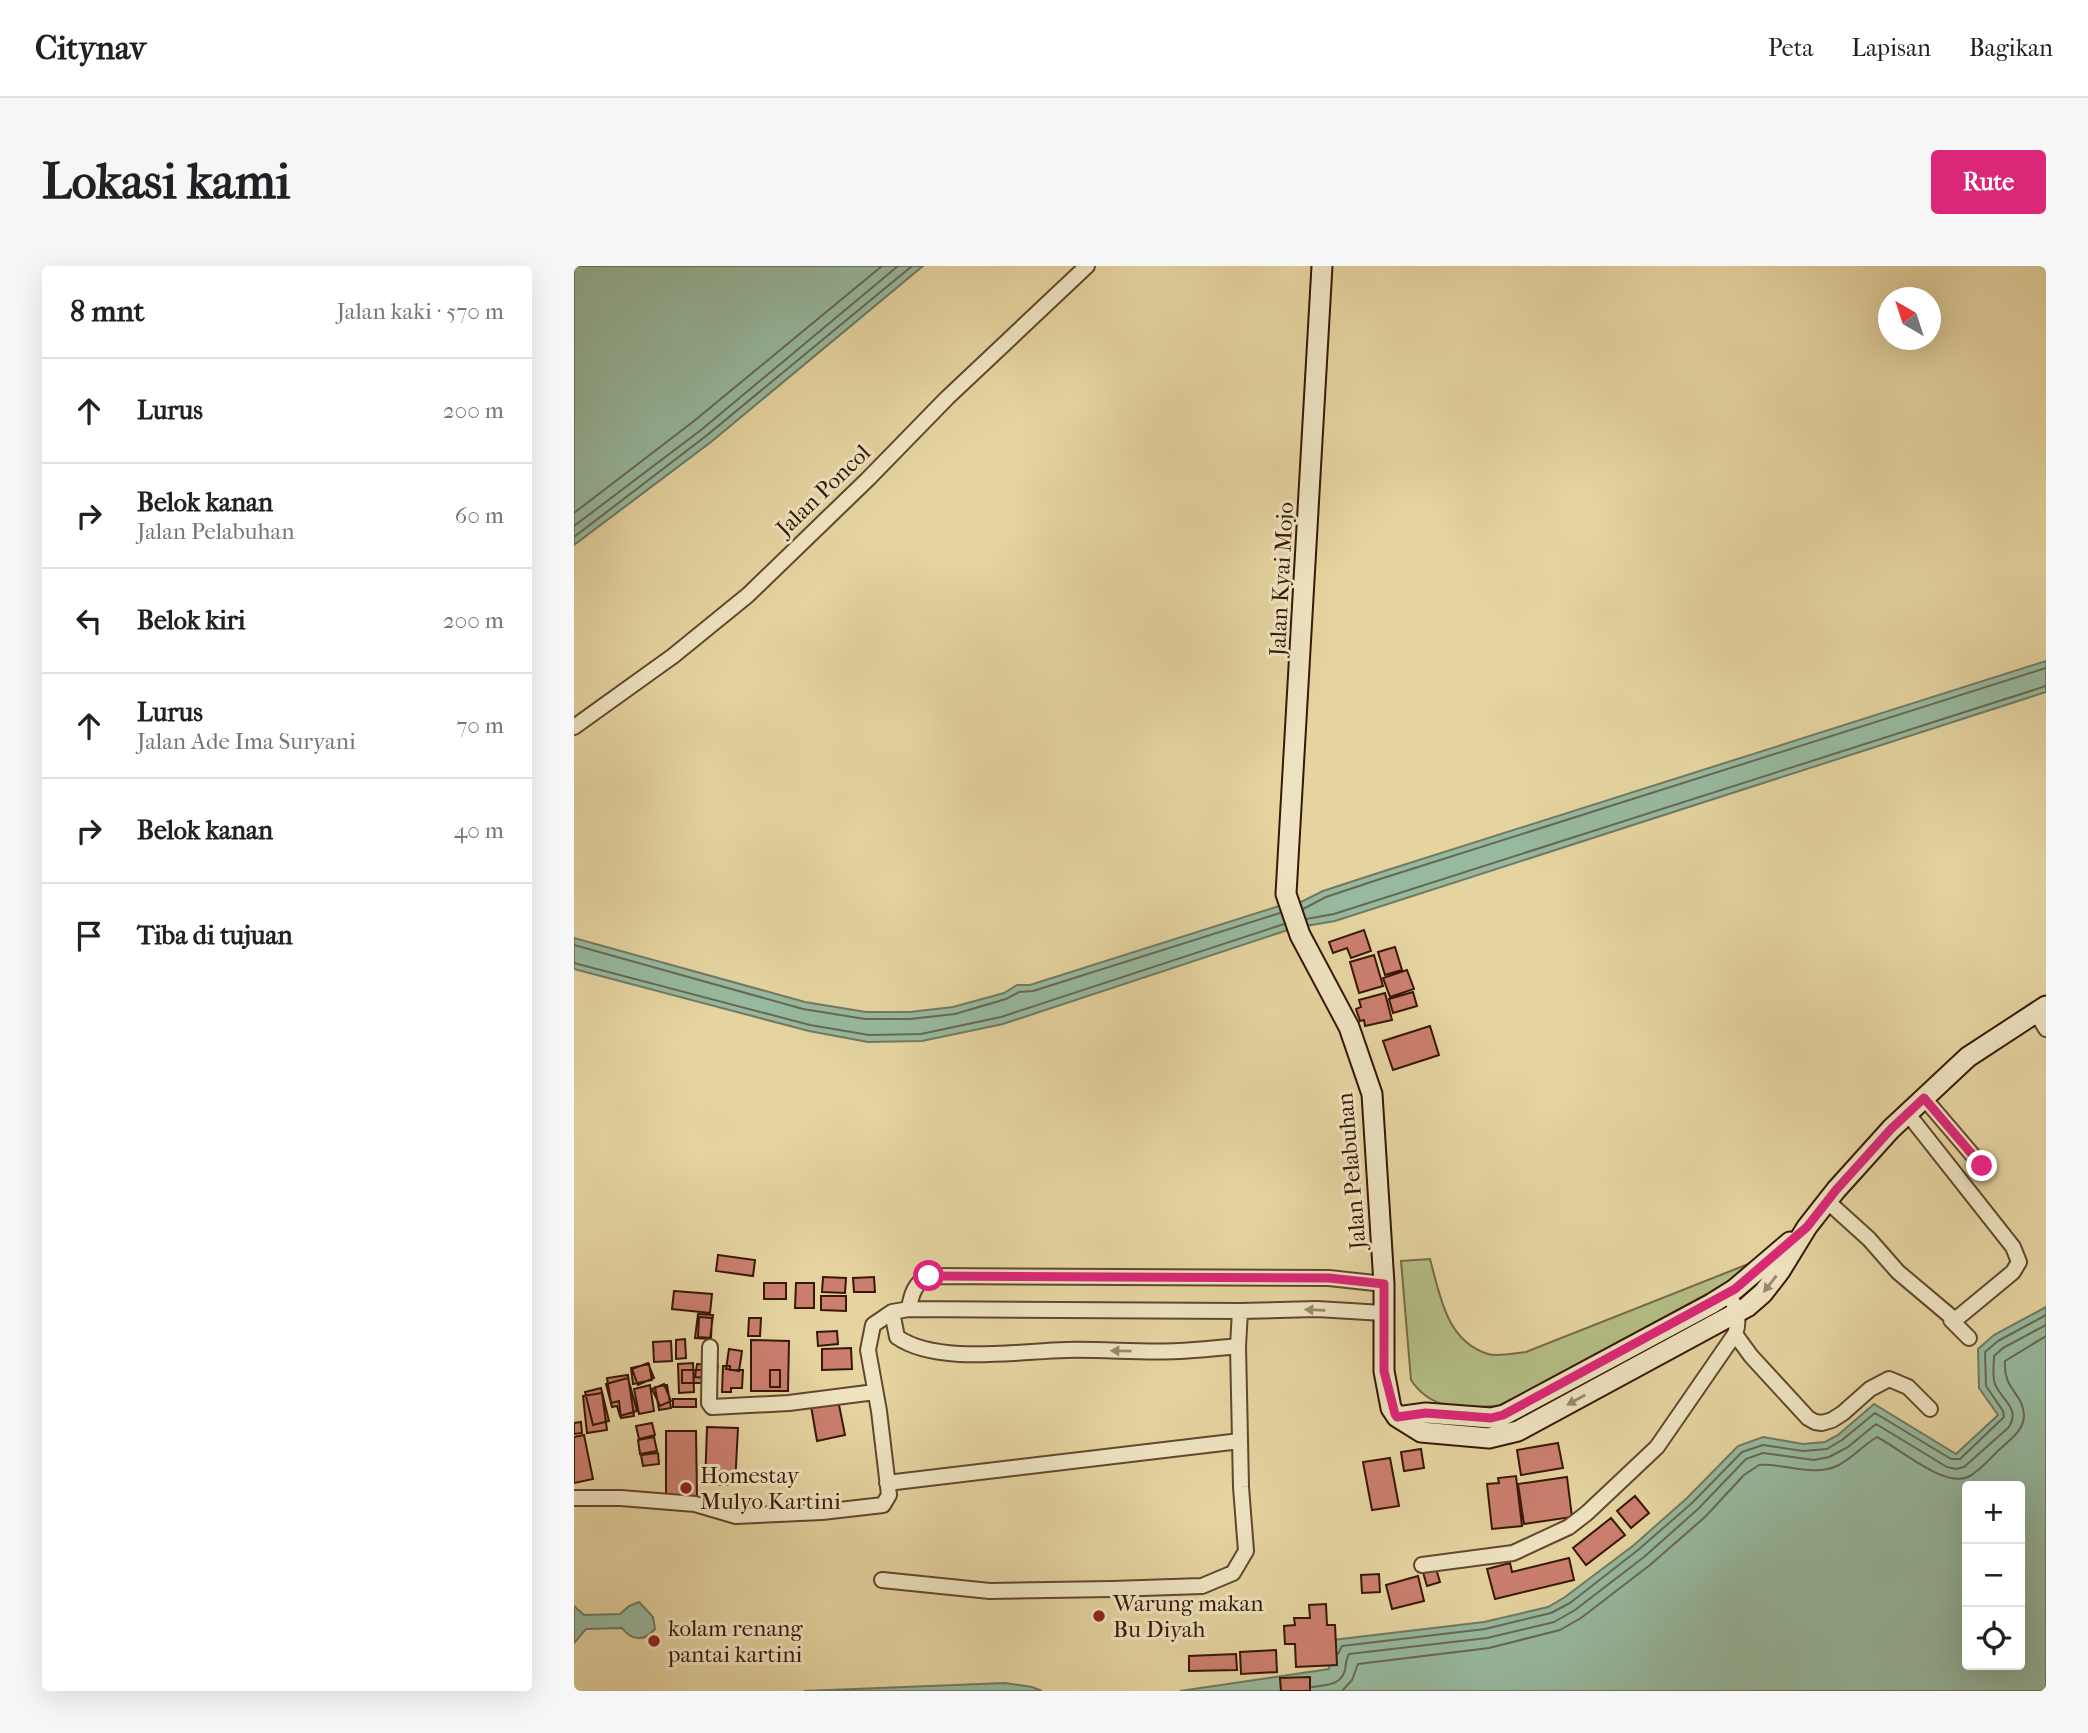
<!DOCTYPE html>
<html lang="id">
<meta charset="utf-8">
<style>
body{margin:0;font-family:"IM FELL French Canon",serif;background:#f6f6f6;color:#202124}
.controls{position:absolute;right:21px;bottom:21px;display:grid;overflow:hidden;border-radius:7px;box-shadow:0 7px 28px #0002}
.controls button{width:63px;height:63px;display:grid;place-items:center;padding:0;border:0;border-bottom:2px solid #e0e0e0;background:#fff;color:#202124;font:35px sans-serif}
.compass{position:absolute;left:1304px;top:21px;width:63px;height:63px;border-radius:50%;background:#fff;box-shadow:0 7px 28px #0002;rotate:321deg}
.stop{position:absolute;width:21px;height:21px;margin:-16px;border:5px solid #db2777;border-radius:50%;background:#fff}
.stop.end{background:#db2777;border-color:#fff;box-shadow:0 2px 7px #0008}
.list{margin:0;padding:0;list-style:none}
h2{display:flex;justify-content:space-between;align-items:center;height:91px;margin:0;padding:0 28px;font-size:30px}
h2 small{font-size:23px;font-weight:400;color:#757577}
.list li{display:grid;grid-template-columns:46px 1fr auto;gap:21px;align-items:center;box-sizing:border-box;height:105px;padding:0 28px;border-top:2px solid #e0e0e0}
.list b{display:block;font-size:26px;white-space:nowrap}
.list p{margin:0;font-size:23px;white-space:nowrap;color:#757577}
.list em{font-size:23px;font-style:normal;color:#757577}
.icon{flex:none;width:38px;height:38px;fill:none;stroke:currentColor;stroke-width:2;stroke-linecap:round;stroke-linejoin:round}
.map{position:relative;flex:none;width:1472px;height:1425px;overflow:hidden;border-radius:7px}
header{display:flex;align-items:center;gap:42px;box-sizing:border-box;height:98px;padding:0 35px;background:#fff;border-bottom:2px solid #e0e0e0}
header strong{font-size:33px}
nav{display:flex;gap:38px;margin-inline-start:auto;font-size:24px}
.intro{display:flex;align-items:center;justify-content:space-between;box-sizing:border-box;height:168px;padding:0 42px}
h1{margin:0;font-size:49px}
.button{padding:18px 32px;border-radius:7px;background:#db2777;color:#fff;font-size:24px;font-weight:700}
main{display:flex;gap:42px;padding:0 42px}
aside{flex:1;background:#fff;border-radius:7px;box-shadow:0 7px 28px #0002}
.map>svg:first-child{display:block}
.green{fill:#b4bd85;stroke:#766a46;stroke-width:2}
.water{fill:#97b99f;stroke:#717962;stroke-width:2;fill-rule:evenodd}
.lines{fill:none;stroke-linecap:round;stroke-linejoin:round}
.shore{stroke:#676852;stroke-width:2}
.building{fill:#cc7f6f;stroke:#371806;stroke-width:2}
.minor-casing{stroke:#62472c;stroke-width:18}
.secondary-casing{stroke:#371806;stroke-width:23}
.minor{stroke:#eee3c1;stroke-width:14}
.secondary{stroke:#eee3c1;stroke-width:19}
.oneway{fill:#9c886d}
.route{stroke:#db2777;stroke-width:9}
.poi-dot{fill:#8f2418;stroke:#eee3c1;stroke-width:2.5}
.labels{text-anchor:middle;stroke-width:6;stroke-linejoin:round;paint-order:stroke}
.street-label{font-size:23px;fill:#371806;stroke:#eee3c1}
.poi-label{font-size:23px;fill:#371806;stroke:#eee3c1;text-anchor:start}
</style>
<header>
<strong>Citynav</strong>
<nav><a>Peta</a><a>Lapisan</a><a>Bagikan</a></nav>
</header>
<div class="intro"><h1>Lokasi kami</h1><a class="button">Rute</a></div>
<main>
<aside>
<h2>8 mnt<small>Jalan kaki · 570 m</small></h2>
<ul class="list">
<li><svg class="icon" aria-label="ahead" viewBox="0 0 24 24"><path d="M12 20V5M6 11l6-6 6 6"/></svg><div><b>Lurus</b></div><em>200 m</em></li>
<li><svg class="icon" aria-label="right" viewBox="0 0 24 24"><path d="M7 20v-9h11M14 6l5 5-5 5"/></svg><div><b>Belok kanan</b><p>Jalan Pelabuhan</p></div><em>60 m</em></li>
<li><svg class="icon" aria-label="left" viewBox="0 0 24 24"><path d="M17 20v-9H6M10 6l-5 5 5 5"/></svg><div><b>Belok kiri</b></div><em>200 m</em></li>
<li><svg class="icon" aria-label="ahead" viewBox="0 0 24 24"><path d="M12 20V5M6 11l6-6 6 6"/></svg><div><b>Lurus</b><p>Jalan Ade Ima Suryani</p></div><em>70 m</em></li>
<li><svg class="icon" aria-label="right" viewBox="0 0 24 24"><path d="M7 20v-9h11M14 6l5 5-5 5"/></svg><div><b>Belok kanan</b></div><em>40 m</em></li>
<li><svg class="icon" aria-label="arrive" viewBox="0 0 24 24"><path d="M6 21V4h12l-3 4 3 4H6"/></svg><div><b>Tiba di tujuan</b></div></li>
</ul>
</aside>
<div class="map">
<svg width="1472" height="1425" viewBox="0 0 1472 1425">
<rect width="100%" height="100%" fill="#e5d4a0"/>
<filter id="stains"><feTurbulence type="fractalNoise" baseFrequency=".00286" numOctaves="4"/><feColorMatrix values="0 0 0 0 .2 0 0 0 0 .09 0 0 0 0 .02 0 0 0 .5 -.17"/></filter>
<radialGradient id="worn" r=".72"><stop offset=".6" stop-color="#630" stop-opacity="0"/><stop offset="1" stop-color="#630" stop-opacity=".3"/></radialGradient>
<path class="green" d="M1192,991L1153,1023L926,1140C890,1141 859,1147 837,1114L827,995L856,993C866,1029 872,1075 914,1088C924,1091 941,1087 952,1086Z"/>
<path class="water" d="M0,0H349L137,176L0,279Z
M1472,395V426L761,655L720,662L429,758L348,775L294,776L235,765L0,703V672L231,736L292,746H336L379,741L430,727L443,719H456L705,640L721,639L749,625L801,608Z
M1472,1041V1425H606L755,1403L759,1374L910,1356L974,1341L991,1331L1060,1279L1113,1232L1164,1180L1189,1171L1229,1178L1251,1176L1264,1169L1300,1138L1382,1188L1424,1149L1405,1122L1404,1083L1420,1069ZM1393,1220H1446V1399H1393Z
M65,1336L79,1351L81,1363C70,1376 58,1375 48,1362L12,1363L0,1377V1340L10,1349L46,1348L55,1340Z
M431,1417L458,1421L468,1425H230Z"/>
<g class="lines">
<path class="shore" d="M0,247L120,155L308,0
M0,260L127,164L324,0
M0,271L132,170L338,0
M729,643L752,631L803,614L1472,402
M732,653L760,648L1472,420
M0,679L229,743L291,753H336L381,748L432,733L445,726L459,725L706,647
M0,697L236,759L295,769L347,768L427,751L710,658
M764,1388L768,1380L911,1363L977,1347L996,1337L1064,1284L1118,1237L1168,1186L1189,1179L1229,1185L1253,1183L1268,1174L1301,1147L1377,1193H1386L1430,1151L1429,1145L1412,1120L1411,1086L1424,1075L1472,1049
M738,1421C751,1419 767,1420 771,1404C772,1398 772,1393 775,1388L913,1372L980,1356L1001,1344L1070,1291L1124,1243L1172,1193L1189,1187L1240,1194L1255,1191L1274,1181L1302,1158L1373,1201L1382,1203L1390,1201L1434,1162C1448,1143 1427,1134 1421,1118C1418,1110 1420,1097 1420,1090L1429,1082L1472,1059
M768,1425L778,1414L784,1398L915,1382L986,1364L1007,1352L1076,1299L1131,1251L1170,1209L1185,1199C1211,1197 1237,1211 1263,1200C1278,1193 1289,1179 1303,1171C1325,1182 1370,1222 1394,1211C1406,1205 1416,1192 1426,1183C1437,1173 1450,1164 1450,1149C1449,1127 1429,1124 1431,1095L1472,1070"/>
</g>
<path class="building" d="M790,664L797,685L777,692L773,682L759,687L755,676Z
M821,681L828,704L811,709L804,686Z
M800,689L809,720L785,727L776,696Z
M833,704L840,723L816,731L809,712Z
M839,726L843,740L819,747L815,733Z
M811,727L818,754L791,760L790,754L786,755L782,743L787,741L785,734Z
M856,760L865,789L819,804L809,775Z
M144,989L181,994L179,1010L142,1005Z
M249,1011L272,1012L271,1027L248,1026Z
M300,1011L301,1026H280L279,1012Z
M190,1017H212V1033H190Z
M222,1017H240V1042H221Z
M100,1025L138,1028L136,1047L98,1043Z
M247,1030H272V1045L247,1044Z
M124,1048L139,1049L136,1073L121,1072Z
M125,1051L138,1052L137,1072L124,1071Z
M175,1052H187L186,1070H174Z
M263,1065L264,1078L244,1080L243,1066Z
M111,1073L112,1092L102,1093V1074Z
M177,1074L215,1075L214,1125H177Z
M97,1075L98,1095L80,1096L79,1076Z
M277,1082L278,1103L248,1104V1083Z
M155,1083L168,1085L165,1105L152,1103Z
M74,1097L80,1112L64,1119L58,1103Z
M119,1097L120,1126L105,1127L104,1098Z
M75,1098L78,1114L59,1118L57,1102Z
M123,1098L144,1100L142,1113L121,1111Z
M149,1100H156V1104H169L168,1122H157V1126H148Z
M108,1104H128V1117H108Z
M196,1104H206V1121H196Z
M54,1109L60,1150L47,1152L45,1135L37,1137L33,1112Z
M54,1112L63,1145L46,1150L43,1140L38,1141L32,1118Z
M90,1118L97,1135L86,1140L78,1123Z
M76,1119L80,1145L65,1148L60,1123Z
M93,1119L97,1142L85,1144L81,1121Z
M27,1122L35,1155L19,1159L11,1126Z
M28,1127L33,1164L13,1167L9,1130Z
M99,1133H122V1141H99Z
M264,1134L271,1169L243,1175L237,1140Z
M7,1156L8,1167L0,1168V1157Z
M78,1157L81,1169L65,1173L62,1160Z
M133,1161L164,1162L161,1219L131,1218Z
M92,1165H122L123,1230L92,1231Z
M10,1169L19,1213L0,1217V1171Z
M80,1171L83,1185L66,1188L64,1174Z
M984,1177L989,1202L947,1209L943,1184Z
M847,1183L850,1202L830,1205L827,1186Z
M84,1187L85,1198L69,1200L67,1189Z
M816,1192L825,1240L798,1244L789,1196Z
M942,1210L948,1260L918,1263L913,1218L925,1217L924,1212Z
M993,1211L998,1251L950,1258L944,1218Z
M1061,1230L1075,1247L1057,1262L1043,1245Z
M1037,1252L1051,1269L1012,1299L999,1282Z
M995,1292L1000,1314L921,1333L913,1303L936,1297L938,1306Z
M861,1299L866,1316L853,1320L848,1303Z
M805,1308L806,1326L788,1327L787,1309Z
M844,1310L850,1335L818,1343L812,1319Z
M752,1338L753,1359H761L763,1399L722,1401L721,1378H711L710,1360L721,1359L720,1352H736L735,1339Z
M702,1384L703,1406L667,1408L666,1386Z
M662,1388L663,1404L615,1405V1390Z
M736,1411V1425H707L706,1412Z"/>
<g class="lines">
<g class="minor-casing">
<path id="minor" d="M0,461L99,390L174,329L294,213L373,132L513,0
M1462,746L1472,763
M1350,832L1408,900
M1253,935L1295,973L1324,1006L1381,1054L1439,1006L1445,996L1439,981L1334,848
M1155,1027C1161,1041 1167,1052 1161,1068L1177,1090L1234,1152L1241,1156L1248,1157L1258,1154L1269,1147L1296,1123L1315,1113L1334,1121L1356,1143
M335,1043L666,1045
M318,1046L323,1071C363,1099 445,1085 492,1084C530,1083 568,1087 605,1085C625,1084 645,1082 664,1080L666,1045L743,1043L809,1047
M1378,1053L1377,1054L1395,1072
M136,1081L135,1137L138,1141L215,1137L301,1126
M313,1217L666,1175
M0,1232H47L121,1238L162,1250L248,1246L309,1239L315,1229L305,1145L294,1084L299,1059L318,1046L335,1043C337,1029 341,1016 355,1010L755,1012L810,1018
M848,1299L939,1287L995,1261L1013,1247L1083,1181L1161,1068
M308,1314L416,1325L538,1323L628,1320L659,1307L672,1285L667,1221L664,1080"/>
</g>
<g class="secondary-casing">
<path id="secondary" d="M748,0L712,628L726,669L775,761L798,828L810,1018V1105L817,1142L823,1151L847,1166L915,1172L944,1165L1173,1041L1189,1027L1206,1005L1233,961L1262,924L1317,863L1394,791L1472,740
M823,1151L852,1147L917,1152L930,1149L1137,1038L1161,1023L1216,976"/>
</g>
<use href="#minor" class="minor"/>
<use href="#secondary" class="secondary"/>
</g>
<defs><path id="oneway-solid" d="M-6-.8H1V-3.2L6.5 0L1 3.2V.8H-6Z" transform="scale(1.75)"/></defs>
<g class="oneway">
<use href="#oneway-solid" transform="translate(1196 1018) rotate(128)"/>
<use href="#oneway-solid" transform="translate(741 1044) rotate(-178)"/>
<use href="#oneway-solid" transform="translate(547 1085) rotate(-179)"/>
<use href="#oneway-solid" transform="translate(1002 1134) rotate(151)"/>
</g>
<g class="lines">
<path class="route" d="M355,1010L755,1012L810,1018V1105L821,1148L823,1151L852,1147L917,1152L929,1149L1161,1023L1233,961L1262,924L1317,863L1350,832L1408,900"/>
</g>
<g class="poi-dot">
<circle cx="112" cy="1222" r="7"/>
<circle cx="525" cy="1350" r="7"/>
<circle cx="80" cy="1375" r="7"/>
</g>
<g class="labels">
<g class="street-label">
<text transform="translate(249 224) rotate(-44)" y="8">Jalan Poncol</text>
<text transform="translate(707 313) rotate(-87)" y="8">Jalan Kyai Mojo</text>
<text transform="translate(777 905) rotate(-95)" y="8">Jalan Pelabuhan</text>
</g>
<g class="poi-label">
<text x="126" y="1217">Homestay<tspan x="126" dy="26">Mulyo Kartini</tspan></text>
<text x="539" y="1345">Warung makan<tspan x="539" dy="26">Bu Diyah</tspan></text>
<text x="94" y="1370">kolam renang<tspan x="94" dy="26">pantai kartini</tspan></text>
</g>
</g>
<rect width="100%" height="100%" filter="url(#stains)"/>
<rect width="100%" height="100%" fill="url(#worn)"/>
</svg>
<div class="controls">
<button>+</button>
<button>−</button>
<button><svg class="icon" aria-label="locate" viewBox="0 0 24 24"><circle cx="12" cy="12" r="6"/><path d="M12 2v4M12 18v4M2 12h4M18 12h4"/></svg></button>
</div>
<svg class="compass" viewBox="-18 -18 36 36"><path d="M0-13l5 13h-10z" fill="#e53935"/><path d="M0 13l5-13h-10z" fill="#757577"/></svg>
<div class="stop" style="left:355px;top:1010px"></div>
<div class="stop end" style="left:1408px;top:900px"></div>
</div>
</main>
